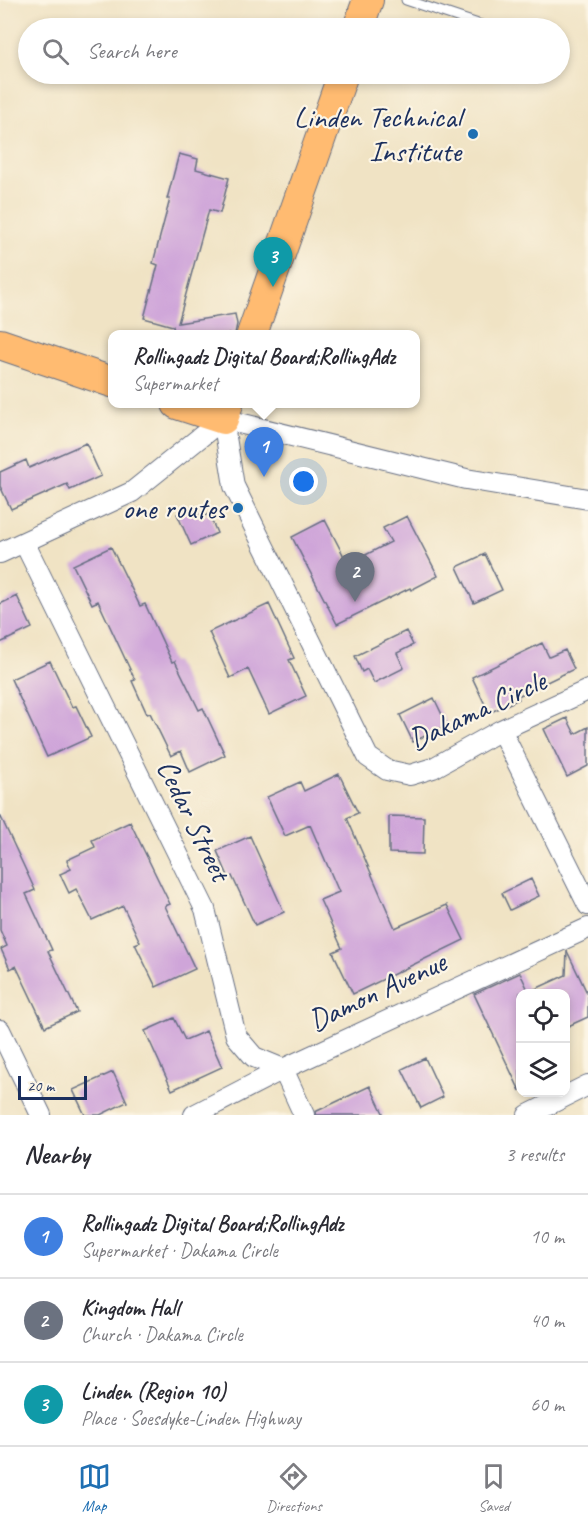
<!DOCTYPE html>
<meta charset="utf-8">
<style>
body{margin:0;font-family:Caveat,sans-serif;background:#f7f7f7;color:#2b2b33}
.controls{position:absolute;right:18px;bottom:18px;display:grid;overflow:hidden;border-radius:12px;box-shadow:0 3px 9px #0003}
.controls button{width:54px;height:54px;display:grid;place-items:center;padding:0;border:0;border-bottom:2px solid #e1e1e2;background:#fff;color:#2b2b33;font:30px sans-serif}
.scale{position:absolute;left:18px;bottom:15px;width:69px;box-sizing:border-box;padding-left:6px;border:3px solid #1b2f5e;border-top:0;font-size:16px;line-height:21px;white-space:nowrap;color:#1b2f5e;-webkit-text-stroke:4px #fcf5e5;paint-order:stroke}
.you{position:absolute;left:304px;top:482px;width:21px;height:21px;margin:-15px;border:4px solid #fff;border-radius:50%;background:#1a73e8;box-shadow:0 0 0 9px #1a73e833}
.badge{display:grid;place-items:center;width:39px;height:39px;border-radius:50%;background:#1f6fb2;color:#fff;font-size:20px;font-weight:700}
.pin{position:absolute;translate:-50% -50px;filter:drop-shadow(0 2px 3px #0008)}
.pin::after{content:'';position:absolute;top:32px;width:21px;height:18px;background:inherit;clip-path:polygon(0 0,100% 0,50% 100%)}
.popup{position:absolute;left:108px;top:330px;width:312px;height:78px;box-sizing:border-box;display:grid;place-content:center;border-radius:12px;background:#fff;filter:drop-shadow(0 2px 4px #0005);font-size:20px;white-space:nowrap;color:#7c7c81}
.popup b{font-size:22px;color:#2b2b33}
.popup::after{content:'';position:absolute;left:50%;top:100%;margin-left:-12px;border:12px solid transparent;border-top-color:#fff}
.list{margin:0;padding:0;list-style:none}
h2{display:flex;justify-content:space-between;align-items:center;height:78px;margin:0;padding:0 24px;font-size:26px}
h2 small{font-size:20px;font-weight:400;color:#7c7c81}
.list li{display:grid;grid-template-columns:39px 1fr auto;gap:18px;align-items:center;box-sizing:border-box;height:84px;padding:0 24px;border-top:2px solid #e1e1e2}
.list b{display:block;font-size:22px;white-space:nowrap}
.list p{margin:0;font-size:20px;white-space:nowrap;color:#7c7c81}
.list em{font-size:20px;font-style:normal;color:#7c7c81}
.icon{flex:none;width:33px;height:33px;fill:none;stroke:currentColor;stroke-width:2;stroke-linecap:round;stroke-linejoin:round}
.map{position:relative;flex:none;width:588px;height:1115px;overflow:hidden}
.search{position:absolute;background:#fff;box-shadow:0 3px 9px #0003;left:18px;right:18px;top:18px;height:66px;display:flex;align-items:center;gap:15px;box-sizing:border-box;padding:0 21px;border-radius:33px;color:#7c7c81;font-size:22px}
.sheet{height:330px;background:#fff}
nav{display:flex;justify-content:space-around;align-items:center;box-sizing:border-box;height:84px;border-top:2px solid #e1e1e2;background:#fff;font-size:16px;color:#7c7c81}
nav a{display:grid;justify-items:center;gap:3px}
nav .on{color:#1f6fb2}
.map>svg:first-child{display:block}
.building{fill:#cfa5d9}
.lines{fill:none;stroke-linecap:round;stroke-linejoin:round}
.lane-casing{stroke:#666e82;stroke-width:11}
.street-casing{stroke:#666e82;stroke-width:22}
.primary-casing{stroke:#666e82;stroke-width:32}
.lane{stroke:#fff;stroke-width:9}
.street{stroke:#fff;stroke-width:20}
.primary{stroke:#ffbb71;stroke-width:30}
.poi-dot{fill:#1f6fb2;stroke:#fcf5e5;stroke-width:2}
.labels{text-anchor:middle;stroke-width:4.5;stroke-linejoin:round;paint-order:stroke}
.poi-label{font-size:30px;fill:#1b2f5e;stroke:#fcf5e5;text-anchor:end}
.street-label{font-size:30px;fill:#1b2f5e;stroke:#fcf5e5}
</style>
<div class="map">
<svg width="588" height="1115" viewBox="0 0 588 1115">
<rect width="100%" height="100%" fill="#fcf5e5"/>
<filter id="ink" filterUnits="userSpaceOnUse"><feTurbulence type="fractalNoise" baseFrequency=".0167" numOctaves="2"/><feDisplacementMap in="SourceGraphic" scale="12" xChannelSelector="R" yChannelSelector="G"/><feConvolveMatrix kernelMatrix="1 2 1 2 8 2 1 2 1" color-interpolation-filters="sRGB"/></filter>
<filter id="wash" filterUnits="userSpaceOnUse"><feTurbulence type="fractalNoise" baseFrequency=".008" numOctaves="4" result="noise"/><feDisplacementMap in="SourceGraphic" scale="24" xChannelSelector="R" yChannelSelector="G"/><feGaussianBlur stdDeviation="1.35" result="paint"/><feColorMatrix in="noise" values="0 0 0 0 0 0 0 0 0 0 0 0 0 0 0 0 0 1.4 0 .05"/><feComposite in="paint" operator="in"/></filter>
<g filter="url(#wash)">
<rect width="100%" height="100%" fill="#f0e3c4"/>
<g id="blocks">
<path class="building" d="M179,154L198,159L196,169L229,178L220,213L209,210L178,323L235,314L237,324L235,334H174L173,326L144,318L158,265L153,263L170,199H167Z
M86,443L101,476L70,490L67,484L11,509L0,486V472L26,460L29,468Z
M195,506L200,518L209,514L217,533L191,545L177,514Z
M407,516L438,576L411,590L410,588L337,624L292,537L325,520L348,564L391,542L383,528Z
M111,547L140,606L145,604L172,662L175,661L199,710L203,708L225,755L190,772L181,751L171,756L150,713L147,714L132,681L135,680L98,601L92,604L73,565Z
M485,554L502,590L474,603L457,567Z
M17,596L32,628L0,643V604Z
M269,604L294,658L289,660L306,696L269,714L248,669L230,678L209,632Z
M406,631L413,645L397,653L404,668L374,683L367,669L362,672L355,656Z
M542,643L549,657L565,650L574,669L518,696L519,699L489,713L472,677Z
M50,661L72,707L76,706L91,737L47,757L11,679Z
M434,698L447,725L413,742L400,715Z
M567,718L575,734L588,727V766L567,777L544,729Z
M339,774L358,813L347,818L395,928L447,905L464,940L353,994L333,952L342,948L320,900L339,892L310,825L285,836L267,797L300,782L304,791Z
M0,815L35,890L26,894L52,950L48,951L77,1012L45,1027L16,966L10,969L1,949L7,946L0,930Z
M389,816L424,817L423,854L389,853Z
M130,822L170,904L165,906L195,969L156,987L135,944L140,942L123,906L92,920L76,889L69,893L60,874L71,869L67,860L95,847L92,840Z
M250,836L284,912L255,925L232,876L229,878L217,851Z
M531,879L539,896L510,910L502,893Z
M567,951L588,995V1017L566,1027V993H520V1091L474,994L520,973L529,992L566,975Z
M174,1018L185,1040L206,1031L222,1067L172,1090L145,1031Z
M425,1058L443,1097L421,1108L402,1069Z
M113,1072L127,1102L100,1115H85L73,1090Z
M370,1086L384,1115H316L315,1112Z"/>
</g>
</g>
<g filter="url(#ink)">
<use href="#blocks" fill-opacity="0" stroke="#666e82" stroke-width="1.5"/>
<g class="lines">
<g class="lane-casing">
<path id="lane" d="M406,0L490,28"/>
</g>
<g class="street-casing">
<path id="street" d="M223,419L234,486L368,757L387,770L410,775L433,768L501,730L588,690
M223,419L466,479L588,499
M24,542L205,909L236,1036L254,1057L283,1069L304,1115
M0,553L132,492L223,419
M501,730L588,905
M0,1030L41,1115
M194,1115L283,1069L588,928
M528,1115L588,1085"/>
</g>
<g class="primary-casing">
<path id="primary" d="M358,28L368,0
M252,334L343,74
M0,344L112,382
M177,404L223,419L228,404"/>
</g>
<use href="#lane" class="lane"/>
<use href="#street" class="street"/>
<use href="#primary" class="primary"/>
</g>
</g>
<g class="poi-dot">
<circle cx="473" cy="134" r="6"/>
<circle cx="238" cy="508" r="6"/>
</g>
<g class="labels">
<g class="poi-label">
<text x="461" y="127">Linden Technical<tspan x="461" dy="34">Institute</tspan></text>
<text x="226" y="518">one routes</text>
</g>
<g class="street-label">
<text transform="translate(477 710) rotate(-25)" y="10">Dakama Circle</text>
<text transform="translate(194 820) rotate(64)" y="10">Cedar Street</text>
<text transform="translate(377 991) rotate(-25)" y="10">Damon Avenue</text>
</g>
</g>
</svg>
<div class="controls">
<button><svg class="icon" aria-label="locate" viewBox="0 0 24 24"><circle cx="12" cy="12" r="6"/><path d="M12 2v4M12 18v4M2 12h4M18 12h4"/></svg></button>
<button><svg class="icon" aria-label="layers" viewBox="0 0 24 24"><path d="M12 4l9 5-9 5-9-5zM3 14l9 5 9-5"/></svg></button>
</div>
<div class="scale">20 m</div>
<div class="you"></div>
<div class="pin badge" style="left:264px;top:477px;background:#3f7fe0">1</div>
<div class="popup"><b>Rollingadz Digital Board;RollingAdz</b>Supermarket</div>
<div class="pin badge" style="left:355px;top:602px;background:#6b7280">2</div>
<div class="pin badge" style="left:273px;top:287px;background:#0f9aa8">3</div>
<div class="search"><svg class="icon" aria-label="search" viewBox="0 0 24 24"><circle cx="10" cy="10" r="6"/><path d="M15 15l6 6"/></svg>Search here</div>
</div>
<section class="sheet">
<h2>Nearby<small>3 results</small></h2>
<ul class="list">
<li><span class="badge" style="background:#3f7fe0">1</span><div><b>Rollingadz Digital Board;RollingAdz</b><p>Supermarket · Dakama Circle</p></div><em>10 m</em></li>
<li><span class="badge" style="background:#6b7280">2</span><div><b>Kingdom Hall</b><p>Church · Dakama Circle</p></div><em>40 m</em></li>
<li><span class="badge" style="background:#0f9aa8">3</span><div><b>Linden (Region 10)</b><p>Place · Soesdyke-Linden Highway</p></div><em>60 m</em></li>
</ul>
</section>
<nav>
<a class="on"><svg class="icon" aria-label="map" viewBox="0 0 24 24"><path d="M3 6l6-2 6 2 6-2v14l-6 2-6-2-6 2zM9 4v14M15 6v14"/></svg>Map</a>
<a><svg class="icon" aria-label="directions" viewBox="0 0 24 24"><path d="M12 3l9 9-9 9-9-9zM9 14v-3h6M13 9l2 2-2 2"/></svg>Directions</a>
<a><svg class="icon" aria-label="saved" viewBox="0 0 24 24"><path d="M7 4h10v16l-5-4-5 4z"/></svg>Saved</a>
</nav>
